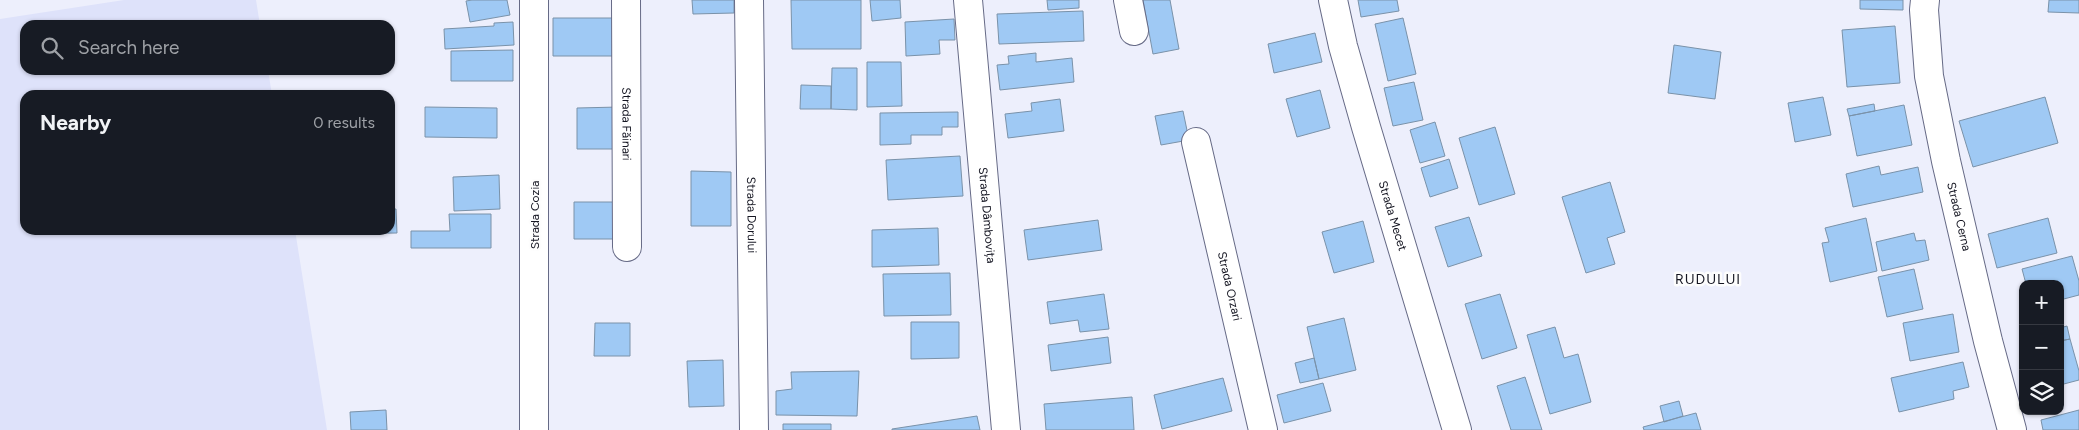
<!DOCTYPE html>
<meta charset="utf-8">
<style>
body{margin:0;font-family:Figtree,sans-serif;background:#242831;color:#f1f3f6}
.controls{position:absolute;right:15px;bottom:15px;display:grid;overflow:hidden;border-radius:10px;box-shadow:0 1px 4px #0004}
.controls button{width:45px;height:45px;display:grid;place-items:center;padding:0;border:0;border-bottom:1px solid #363941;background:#171b24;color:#f1f3f6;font:25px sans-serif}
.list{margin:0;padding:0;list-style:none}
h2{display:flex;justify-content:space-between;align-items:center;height:65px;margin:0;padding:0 20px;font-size:21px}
h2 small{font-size:16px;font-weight:400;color:#9ea1a6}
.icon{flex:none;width:28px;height:28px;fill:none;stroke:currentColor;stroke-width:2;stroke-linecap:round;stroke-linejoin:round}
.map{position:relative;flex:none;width:2079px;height:430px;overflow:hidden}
.search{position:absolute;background:#171b24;box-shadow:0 1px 4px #0004;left:20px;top:20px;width:375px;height:55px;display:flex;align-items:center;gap:12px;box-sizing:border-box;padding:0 18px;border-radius:15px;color:#9ea1a6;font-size:19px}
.panel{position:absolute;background:#171b24;box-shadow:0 1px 4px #0004;left:20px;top:90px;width:375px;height:145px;border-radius:15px}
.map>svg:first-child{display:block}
.built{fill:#dee2fa}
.building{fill:#9fc9f4;stroke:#7a92a9}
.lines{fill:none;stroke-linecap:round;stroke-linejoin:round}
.minor-casing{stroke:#666a86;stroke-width:30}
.minor{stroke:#fff;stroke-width:28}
.labels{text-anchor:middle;stroke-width:5;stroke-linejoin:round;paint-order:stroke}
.street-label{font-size:12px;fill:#141521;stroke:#fdfdfd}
.neighbourhood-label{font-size:14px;letter-spacing:1px;fill:#141521;stroke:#fdfdfd}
</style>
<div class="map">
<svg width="2079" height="430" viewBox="0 0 2079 430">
<rect width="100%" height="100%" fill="#edeffc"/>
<path class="built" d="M124,0H256L260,25H25V70H268L272,95H25V230H295L327,430H0V19Z"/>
<path class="building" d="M472,0H507L510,15L470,22L466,1Z
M692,0H734V13L693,14Z
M791,0H861V49H792Z
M870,0H900L901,18L872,21Z
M1047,0H1079V8L1048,10Z
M1143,0H1170L1179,49L1153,54Z
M1358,0H1397L1399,11L1361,17Z
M1860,0H1903V10L1860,9Z
M2049,0H2079V13L2048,12Z
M1083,11L1084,41L999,44L997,14Z
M553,18H618V56H553Z
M1403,18L1416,74L1388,81L1375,24Z
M954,19L955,40H939L940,54L906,56L905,22Z
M513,22L514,45L445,49L444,29L494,26V23Z
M1895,26L1900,83L1847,87L1842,30Z
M1315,33L1322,62L1274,73L1268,44Z
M1674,45L1721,52L1715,99L1668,93Z
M513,50V81H451V51Z
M1036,53V62L1072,58L1074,82L1000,90L997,65L1009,64L1008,56Z
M867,62H901L902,106L867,107Z
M832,68H857V110L831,109Z
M1414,82L1423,120L1393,126L1384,88Z
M801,85L831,86V109H800Z
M1320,90L1330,128L1297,137L1286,99Z
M1823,97L1831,135L1795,142L1788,103Z
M2045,97L2058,143L1973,167L1959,121Z
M1060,99L1064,131L1008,138L1005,114L1032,111L1031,103Z
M1874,104L1875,111L1849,116L1847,109Z
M1904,105L1912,145L1857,156L1849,116Z
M425,107L497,108V138L425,137Z
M619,107L620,149H577V108Z
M1183,111L1189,140L1161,145L1155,116Z
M958,112V127H942V135H911V144L880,145V113Z
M1435,122L1445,156L1420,163L1410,130Z
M1495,127L1515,194L1479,205L1459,138Z
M960,156L963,196L888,200L886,160Z
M1449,159L1458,188L1430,197L1421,168Z
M1879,166L1881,175L1918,167L1923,192L1853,207L1846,174Z
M691,171L731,172V226H691Z
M499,175L500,209L454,211L453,177Z
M1610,182L1625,232L1607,238L1615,264L1586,273L1562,197Z
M574,202H618V239H574Z
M390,209H396L397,233L324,234L323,230H390Z
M449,214H491V248H411V231H450Z
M1469,217L1482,256L1448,267L1435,227Z
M1866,218L1877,271L1830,282L1822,243L1829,242L1825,228Z
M2048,218L2057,253L1997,268L1988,234Z
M1098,220L1102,250L1028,260L1024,230Z
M1363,221L1374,262L1334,273L1322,232Z
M938,228L939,265L872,267V230Z
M1914,233L1916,241L1925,240L1929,260L1882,271L1876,242Z
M2072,256L2079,281V295L2060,300V284H2026L2022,269Z
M1914,269L1923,309L1887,317L1878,277Z
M950,273L951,315L884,316L883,274Z
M1104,294L1109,329L1080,332L1078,320L1050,324L1047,302Z
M1500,294L1517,348L1482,359L1465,304Z
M1953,314L1959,352L1910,361L1903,323Z
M1344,318L1356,370L1319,379L1307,327Z
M911,322H959V358L911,359Z
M595,323H630V356H594Z
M2067,326L2070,339L2060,341V328Z
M1555,327L1564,358L1578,354L1591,402L1550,414L1527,335Z
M1108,337L1111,363L1051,371L1048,345Z
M2070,339L2079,371V380L2060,385V341Z
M1314,358L1319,379L1300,383L1295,363Z
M723,360L724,406L689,407L687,361Z
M1963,362L1969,387L1953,391L1954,399L1899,412L1891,378Z
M859,371L857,416L776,415V391L792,389L791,372Z
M1525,377L1542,430H1511L1497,386Z
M1223,378L1232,411L1162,429L1154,395Z
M1323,383L1331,411L1284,423L1277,395Z
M1132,397L1134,430H1046L1044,404Z
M1679,401L1683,416L1664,422L1660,406Z
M386,410L387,430H351L350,412Z
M2079,410V430H2043L2041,420Z
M1696,413L1701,430H1644L1643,427Z
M977,416L980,430H892V429Z
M783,424H831V430H783Z"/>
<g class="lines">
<g class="minor-casing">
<g id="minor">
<path d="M534,0V430"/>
<path id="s1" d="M626,0L627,247"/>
<path id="s2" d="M749,0L754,430"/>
<path id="s3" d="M968,0L1006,430"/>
<path d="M1128,0L1134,31"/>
<path id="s4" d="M1333,0L1343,46L1366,127L1457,430"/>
<path id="s5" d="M1925,0L1924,10L1929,76L1946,161L1988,341L2012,430"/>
<path id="s6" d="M1196,142L1263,430"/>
</g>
</g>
<use href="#minor" class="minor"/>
</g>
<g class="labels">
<g class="street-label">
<text dy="4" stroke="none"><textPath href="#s1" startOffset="124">Strada Făinari</textPath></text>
<text transform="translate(535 215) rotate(-90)" y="4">Strada Cozia</text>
<text dy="4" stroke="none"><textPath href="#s2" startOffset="215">Strada Dorului</textPath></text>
<text dy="4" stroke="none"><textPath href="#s3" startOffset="216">Strada Dâmbovița</textPath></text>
<text dy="4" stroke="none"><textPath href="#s4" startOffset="224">Strada Mecet</textPath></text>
<text dy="4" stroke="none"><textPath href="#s5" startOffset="220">Strada Cerna</textPath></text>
<text dy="4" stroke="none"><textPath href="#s6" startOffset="148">Strada Orzari</textPath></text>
</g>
<g class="neighbourhood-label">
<text x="1708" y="284">RUDULUI</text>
</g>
</g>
</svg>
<div class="controls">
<button>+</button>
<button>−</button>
<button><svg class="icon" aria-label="layers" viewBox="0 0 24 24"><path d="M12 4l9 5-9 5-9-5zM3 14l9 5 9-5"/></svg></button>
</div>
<div class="search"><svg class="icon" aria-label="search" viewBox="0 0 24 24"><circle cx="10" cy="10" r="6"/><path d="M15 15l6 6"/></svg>Search here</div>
<section class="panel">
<h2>Nearby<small>0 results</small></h2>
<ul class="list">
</ul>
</section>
</div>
